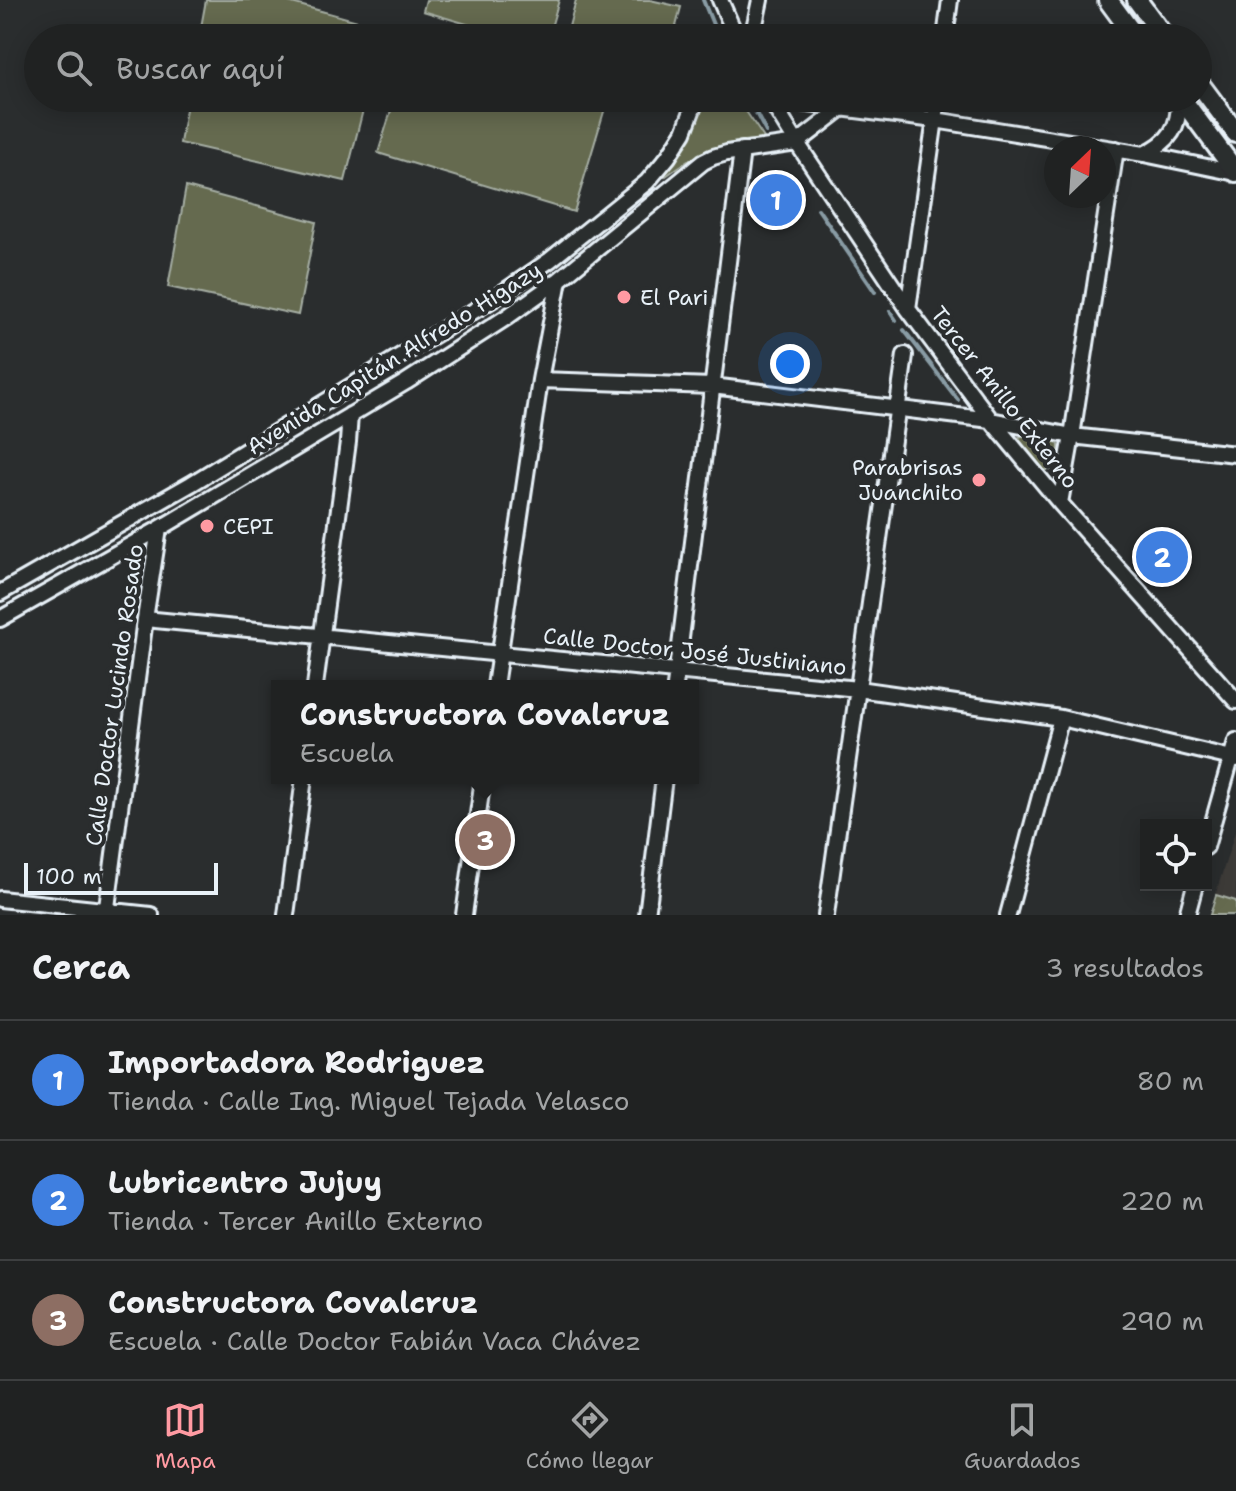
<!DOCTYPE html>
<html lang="es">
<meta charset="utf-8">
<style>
body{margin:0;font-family:"Shantell Sans",sans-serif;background:#2d2f2f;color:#f1f3f6}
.controls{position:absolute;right:24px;bottom:24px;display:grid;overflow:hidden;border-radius:0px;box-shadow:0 4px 20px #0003}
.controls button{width:72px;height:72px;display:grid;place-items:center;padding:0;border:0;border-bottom:2px solid #3d3f40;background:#202222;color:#f1f3f6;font:40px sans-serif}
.compass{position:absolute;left:1044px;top:136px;width:72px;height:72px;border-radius:50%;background:#202222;box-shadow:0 4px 20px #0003;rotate:25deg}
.scale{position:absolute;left:24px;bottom:20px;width:194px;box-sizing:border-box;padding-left:8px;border:4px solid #e8f1f8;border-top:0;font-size:22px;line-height:28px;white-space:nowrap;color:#e8f1f8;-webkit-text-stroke:6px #2a2d2e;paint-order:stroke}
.you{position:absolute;left:790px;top:364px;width:28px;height:28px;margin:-20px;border:6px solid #fff;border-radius:50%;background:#1a73e8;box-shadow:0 0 0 12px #1a73e833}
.badge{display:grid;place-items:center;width:52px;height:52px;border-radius:50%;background:#ff9aa2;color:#fff;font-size:26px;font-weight:700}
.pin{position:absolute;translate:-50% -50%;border:4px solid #fff;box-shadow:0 2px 8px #0006}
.popup{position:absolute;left:271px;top:680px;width:428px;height:104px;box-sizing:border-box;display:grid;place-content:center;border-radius:0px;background:#202222;filter:drop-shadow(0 2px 6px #0005);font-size:26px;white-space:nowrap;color:#a2a4a5}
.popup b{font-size:30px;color:#f1f3f6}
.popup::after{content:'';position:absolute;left:50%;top:100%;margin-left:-16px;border:16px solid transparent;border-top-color:#202222}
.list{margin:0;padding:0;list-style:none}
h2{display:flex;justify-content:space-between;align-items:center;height:104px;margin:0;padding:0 32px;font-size:34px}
h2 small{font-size:26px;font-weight:400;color:#a2a4a5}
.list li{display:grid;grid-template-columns:52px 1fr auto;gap:24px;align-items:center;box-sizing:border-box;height:120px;padding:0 32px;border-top:2px solid #3d3f40}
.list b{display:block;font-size:30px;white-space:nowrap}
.list p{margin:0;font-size:26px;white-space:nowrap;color:#a2a4a5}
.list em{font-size:26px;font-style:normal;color:#a2a4a5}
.icon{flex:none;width:44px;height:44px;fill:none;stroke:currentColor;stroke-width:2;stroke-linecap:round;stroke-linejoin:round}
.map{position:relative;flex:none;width:1236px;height:915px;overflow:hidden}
.search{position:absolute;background:#202222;box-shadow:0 4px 20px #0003;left:24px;right:24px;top:24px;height:88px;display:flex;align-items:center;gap:20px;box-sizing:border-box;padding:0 28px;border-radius:44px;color:#a2a4a5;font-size:30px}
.sheet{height:464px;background:#202222}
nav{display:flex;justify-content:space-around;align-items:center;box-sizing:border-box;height:112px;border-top:2px solid #3d3f40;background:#202222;font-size:22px;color:#a2a4a5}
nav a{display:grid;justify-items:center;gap:4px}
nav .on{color:#ff9aa2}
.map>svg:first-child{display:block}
.built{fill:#3e3b39}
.green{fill:#656b50;stroke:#a6aea4;stroke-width:2}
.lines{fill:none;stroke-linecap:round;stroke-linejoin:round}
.stream{stroke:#899ca5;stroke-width:4}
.minor-casing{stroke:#e8f1f8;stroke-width:20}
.major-casing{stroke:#e8f1f8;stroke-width:24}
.minor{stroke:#2a2d2e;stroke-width:14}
.major{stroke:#2a2d2e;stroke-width:18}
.poi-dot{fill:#ff9aa2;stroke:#2a2d2e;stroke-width:3}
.labels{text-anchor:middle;stroke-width:8;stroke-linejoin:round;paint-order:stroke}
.poi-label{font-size:22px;fill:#e8f1f8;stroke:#2a2d2e;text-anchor:start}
.street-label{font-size:22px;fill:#e8f1f8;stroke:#2a2d2e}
</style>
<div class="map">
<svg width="1236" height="915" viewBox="0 0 1236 915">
<rect width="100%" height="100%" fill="#2a2d2e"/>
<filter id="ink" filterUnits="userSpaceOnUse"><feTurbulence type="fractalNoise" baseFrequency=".0125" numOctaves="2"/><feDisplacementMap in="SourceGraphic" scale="16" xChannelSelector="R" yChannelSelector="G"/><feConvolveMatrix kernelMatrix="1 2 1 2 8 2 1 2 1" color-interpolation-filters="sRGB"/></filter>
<g filter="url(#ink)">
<path class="built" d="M1236,829V915H1209Z"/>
<path class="green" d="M206,0H281L383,28L380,38H199Z
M426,0H559L548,38H514L423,11Z
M576,0H650L681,7L673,38H566Z
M188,98H366L345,181L180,143Z
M395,98H608L574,212L378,153Z
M703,98H737L764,138L763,140C726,139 695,154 666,176L663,172L682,149Z
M186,187L316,222L298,315L168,287Z
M1028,433L1053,437L1059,445V460L1053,470H1040L1015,439Z
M1216,895L1236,901V915H1210Z"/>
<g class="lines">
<path class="stream" d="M703,0L714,27
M748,98L766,132
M818,209L875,292
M890,311L896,320
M904,330L958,400"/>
<g class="minor-casing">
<path id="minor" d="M720,0L737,38
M752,38L760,0
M945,38L950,0
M769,98L797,143L908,309L991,420L1060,503L1236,701
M784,98L793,102L935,120L1144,154L1236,173
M1144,154C1170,142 1180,127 1179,98
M908,309L938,98
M540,380L712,386L991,420L1072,436L1236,454
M1060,503L1072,436L1116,149
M0,593L191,484L495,298L550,260L647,182L668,157L684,132L697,98
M0,619L159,529L406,382L507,317L559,280L703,162L713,157L727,153L797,143L841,109
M145,619L858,689L1061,718L1236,759
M315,686L348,442L350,415
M495,686L540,380L559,280
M675,686L742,150
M1206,847L1236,741
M0,899L151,915
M106,915L145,619L159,529
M286,915L304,778
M464,915L483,778
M647,915L664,778
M826,915L905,355
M1008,915L1061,718
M1187,915L1195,885"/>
</g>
<g class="major-casing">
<path id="major" d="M1108,0L1136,38
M1137,0L1165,38
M1198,82L1236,133
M1181,98L1236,172"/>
</g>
<use href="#minor" class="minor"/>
<use href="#major" class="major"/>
</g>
</g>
<g class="poi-dot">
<circle cx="624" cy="297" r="8"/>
<circle cx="979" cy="480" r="8"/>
<circle cx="207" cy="526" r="8"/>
</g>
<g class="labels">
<g class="poi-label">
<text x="640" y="305">El Pari</text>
<text x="963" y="475" text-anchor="end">Parabrisas<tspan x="963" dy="25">Juanchito</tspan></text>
<text x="223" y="534">CEPI</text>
</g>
<g class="street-label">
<text transform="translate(394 358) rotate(-32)" y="8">Avenida Capitán Alfredo Higazy</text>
<text transform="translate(1005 397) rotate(52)" y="8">Tercer Anillo Externo</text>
<text transform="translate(695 651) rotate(6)" y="8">Calle Doctor José Justiniano</text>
<text transform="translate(114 695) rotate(-82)" y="8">Calle Doctor Lucindo Rosado</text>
</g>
</g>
</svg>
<div class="controls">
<button><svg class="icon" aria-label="locate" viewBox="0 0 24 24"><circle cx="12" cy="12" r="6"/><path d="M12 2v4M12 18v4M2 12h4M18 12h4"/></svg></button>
</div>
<svg class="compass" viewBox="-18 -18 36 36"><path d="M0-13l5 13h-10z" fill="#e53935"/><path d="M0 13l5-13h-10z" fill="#a2a4a5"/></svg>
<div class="scale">100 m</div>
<div class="you"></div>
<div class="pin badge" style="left:776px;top:200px;background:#3f7fe0">1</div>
<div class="pin badge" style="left:1162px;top:557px;background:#3f7fe0">2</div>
<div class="pin badge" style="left:485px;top:840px;background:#8d6e63">3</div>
<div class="popup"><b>Constructora Covalcruz</b>Escuela</div>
<div class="search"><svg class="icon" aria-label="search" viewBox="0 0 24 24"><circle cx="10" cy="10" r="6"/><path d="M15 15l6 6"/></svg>Buscar aquí</div>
</div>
<section class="sheet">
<h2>Cerca<small>3 resultados</small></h2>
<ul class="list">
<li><span class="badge" style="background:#3f7fe0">1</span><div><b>Importadora Rodriguez</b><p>Tienda · Calle Ing. Miguel Tejada Velasco</p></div><em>80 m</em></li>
<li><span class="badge" style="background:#3f7fe0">2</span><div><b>Lubricentro Jujuy</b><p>Tienda · Tercer Anillo Externo</p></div><em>220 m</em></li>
<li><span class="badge" style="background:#8d6e63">3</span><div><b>Constructora Covalcruz</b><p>Escuela · Calle Doctor Fabián Vaca Chávez</p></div><em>290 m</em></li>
</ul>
</section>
<nav>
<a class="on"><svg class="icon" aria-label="map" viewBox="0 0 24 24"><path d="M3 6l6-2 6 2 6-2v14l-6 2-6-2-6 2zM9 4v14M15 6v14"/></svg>Mapa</a>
<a><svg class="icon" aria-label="directions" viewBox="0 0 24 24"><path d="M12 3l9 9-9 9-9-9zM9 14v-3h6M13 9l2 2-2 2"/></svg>Cómo llegar</a>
<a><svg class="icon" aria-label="saved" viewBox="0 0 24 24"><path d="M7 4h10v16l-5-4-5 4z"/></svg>Guardados</a>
</nav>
